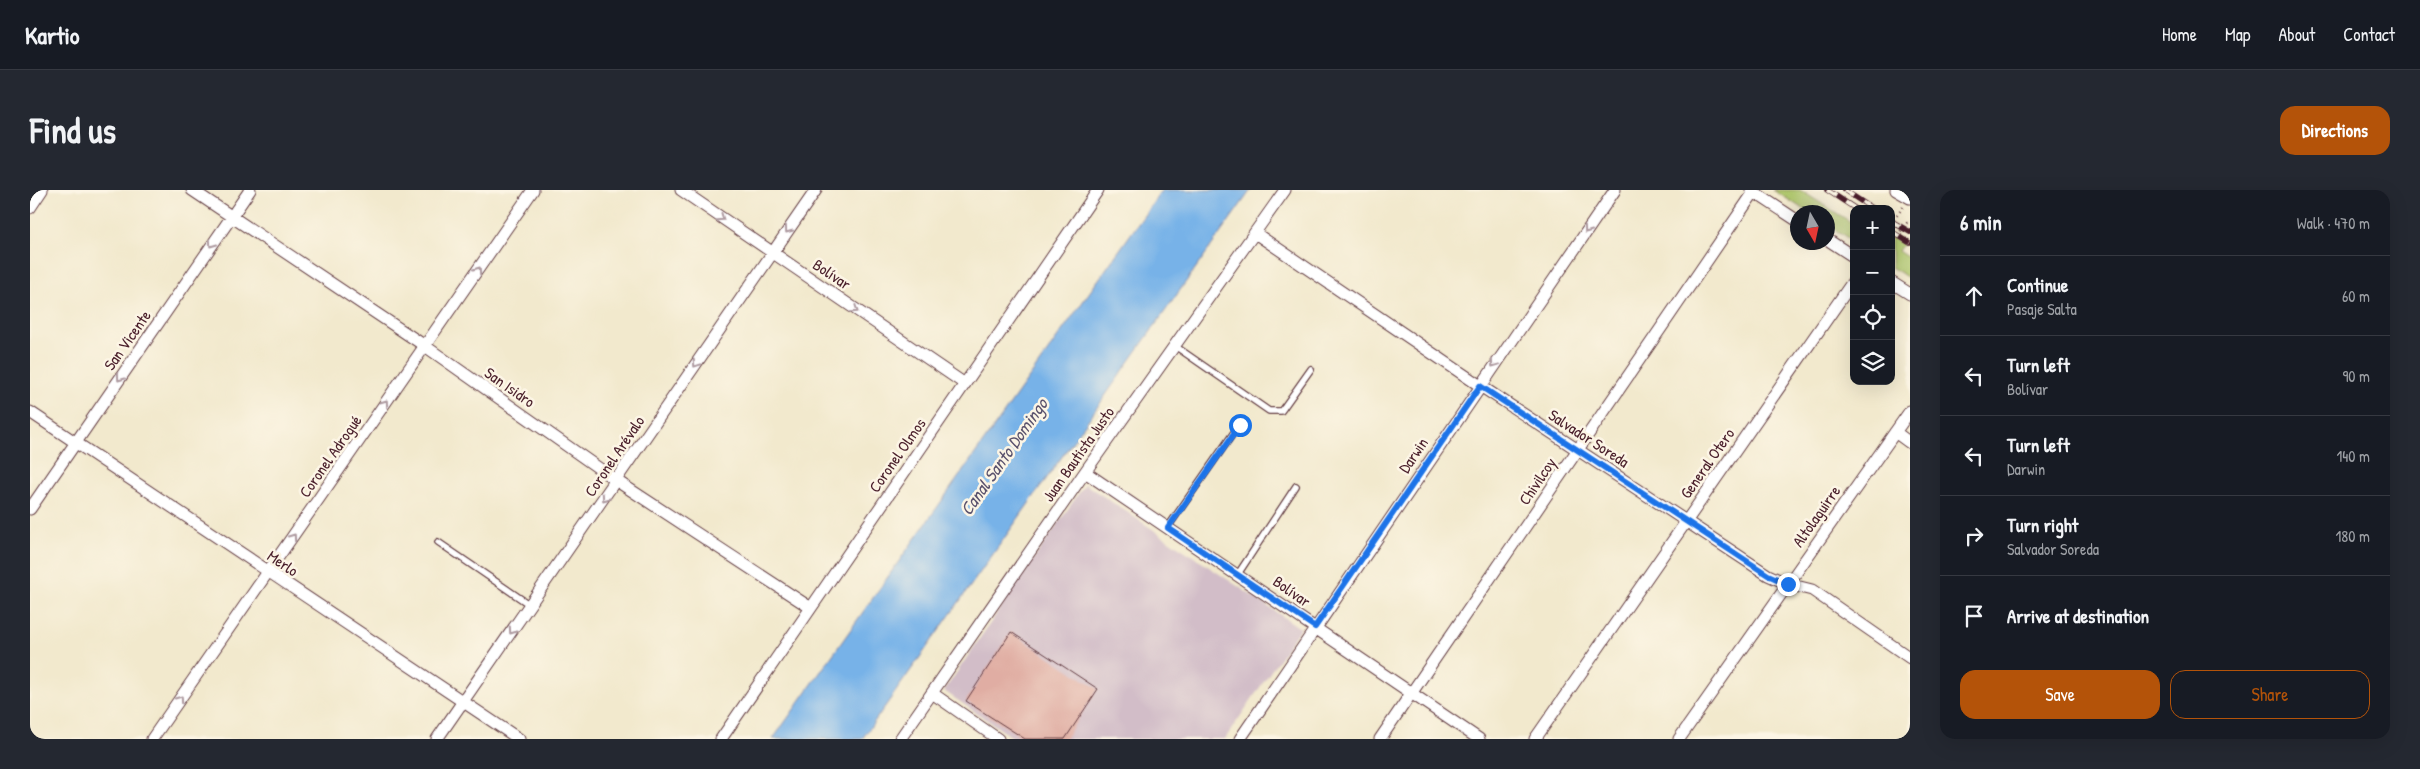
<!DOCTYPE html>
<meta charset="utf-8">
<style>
body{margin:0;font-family:"Patrick Hand",sans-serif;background:#242831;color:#f1f3f6}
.controls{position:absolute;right:15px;top:15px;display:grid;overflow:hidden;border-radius:10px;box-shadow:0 5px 20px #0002}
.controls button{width:45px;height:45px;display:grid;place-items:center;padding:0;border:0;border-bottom:1px solid #363941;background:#171b24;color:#f1f3f6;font:25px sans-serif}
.compass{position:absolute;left:1760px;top:15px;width:45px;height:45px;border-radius:50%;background:#171b24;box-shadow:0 5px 20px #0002;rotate:171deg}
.stop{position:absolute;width:15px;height:15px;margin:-11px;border:4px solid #1a73e8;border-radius:50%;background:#fff}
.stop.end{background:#1a73e8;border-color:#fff;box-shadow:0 1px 5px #0008}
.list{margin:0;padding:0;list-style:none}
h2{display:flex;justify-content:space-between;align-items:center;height:65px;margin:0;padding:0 20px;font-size:21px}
h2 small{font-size:16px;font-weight:400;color:#9ea1a6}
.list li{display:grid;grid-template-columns:32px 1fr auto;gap:15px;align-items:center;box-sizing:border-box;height:80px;padding:0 20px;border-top:1px solid #363941}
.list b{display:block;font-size:19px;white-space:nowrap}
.list p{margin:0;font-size:16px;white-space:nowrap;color:#9ea1a6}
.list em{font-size:16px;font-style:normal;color:#9ea1a6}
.actions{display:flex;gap:10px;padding:15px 20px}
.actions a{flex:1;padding:11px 0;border:1px solid #b45309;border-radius:15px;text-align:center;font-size:18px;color:#b45309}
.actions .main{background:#b45309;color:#fff}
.icon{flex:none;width:28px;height:28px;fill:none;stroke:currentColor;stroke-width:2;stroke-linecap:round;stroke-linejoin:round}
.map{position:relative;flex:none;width:1880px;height:549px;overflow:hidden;border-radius:15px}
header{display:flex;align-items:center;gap:30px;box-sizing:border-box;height:70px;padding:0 25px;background:#171b24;border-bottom:1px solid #363941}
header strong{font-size:24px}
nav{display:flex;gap:28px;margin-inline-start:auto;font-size:18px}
.intro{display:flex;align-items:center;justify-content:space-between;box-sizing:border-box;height:120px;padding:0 30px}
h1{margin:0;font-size:35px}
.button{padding:12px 22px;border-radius:15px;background:#b45309;color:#fff;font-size:18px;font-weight:700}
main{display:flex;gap:30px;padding:0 30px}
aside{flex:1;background:#171b24;border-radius:15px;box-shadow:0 5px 20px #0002}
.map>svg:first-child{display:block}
.industrial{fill:#d2bdc8}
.green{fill:#adc66b;stroke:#7c724b}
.water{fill:#77b2e8;stroke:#60688a}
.building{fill:#e0ada3}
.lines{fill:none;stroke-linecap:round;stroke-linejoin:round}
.service-casing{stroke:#633d43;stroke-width:8}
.minor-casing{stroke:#633d43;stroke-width:13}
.path{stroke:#633d43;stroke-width:2.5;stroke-dasharray:1 4;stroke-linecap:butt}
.service{stroke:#fff;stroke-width:5.5}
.minor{stroke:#fff;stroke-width:11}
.rail-casing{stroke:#4a1f2b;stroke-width:5.5}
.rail{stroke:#fcf5e5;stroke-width:4;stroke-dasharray:11;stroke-linecap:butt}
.oneway{stroke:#ae9aa0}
.route{stroke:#1a73e8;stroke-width:6}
.labels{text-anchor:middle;stroke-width:5;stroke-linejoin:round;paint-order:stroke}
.street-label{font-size:16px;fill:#4a1f2b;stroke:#fcf5e5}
.water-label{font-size:18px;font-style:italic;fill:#5a526d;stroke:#fcf5e5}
</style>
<header>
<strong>Kartio</strong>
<nav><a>Home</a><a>Map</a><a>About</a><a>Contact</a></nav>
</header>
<div class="intro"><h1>Find us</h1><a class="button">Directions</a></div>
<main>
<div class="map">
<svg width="1880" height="549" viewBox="0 0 1880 549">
<rect width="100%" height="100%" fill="#fcf5e5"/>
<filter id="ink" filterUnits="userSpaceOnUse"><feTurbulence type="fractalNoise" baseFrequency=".02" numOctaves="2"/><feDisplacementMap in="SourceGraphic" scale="10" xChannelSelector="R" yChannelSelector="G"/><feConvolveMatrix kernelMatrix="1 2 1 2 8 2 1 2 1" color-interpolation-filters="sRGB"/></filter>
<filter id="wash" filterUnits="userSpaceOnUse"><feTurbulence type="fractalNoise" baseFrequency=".0096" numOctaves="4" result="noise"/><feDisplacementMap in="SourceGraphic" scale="20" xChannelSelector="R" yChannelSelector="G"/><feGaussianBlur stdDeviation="1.12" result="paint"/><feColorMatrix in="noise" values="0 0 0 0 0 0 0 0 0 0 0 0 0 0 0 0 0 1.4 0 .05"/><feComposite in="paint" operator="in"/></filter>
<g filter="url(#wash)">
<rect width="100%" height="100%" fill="#f2e9cd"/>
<path class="industrial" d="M1055,294L1270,438L1195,549H985L914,501Z"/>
<path class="green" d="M1743,0H1770L1824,34V52L1798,35V22H1778Z
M1861,46L1873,54L1868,61L1880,69V89L1861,77Z"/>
<path class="water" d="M1132,0H1221L832,549H743Z"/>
<g id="blocks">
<path class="building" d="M981,442L1068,499L1035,549H995L936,511Z"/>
</g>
</g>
<g filter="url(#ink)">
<use href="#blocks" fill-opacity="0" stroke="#633d43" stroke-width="1"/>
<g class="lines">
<g class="service-casing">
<path id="service" d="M1145,156L1239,221H1251L1254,217L1281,179
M1138,337L1209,235
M408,352L500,415
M1208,384L1266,296"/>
</g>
<g class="minor-casing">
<path id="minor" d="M162,0L395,156L587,291L781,418
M651,0L935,194
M1721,0L1768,31
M1866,0L1880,8
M0,18L12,0
M1225,43L1449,195L1738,385L1758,394L1782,400L1880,468
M1798,50L1824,67
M1861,92L1880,104
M0,222L489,549
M1865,242L1880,253
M1055,282L1449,549
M0,319L220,0
M902,503L968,549
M122,549L503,0
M407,549L786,0
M691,549L1068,0
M870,549L1055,282L1255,0
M1210,549L1585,0
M1350,549L1724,2
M1505,549L1824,90
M1649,549L1880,221"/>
</g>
<path class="path" d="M1861,34L1873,17
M1861,53L1877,33H1880"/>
<use href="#service" class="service"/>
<use href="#minor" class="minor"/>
<g class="rail-casing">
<path id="rail" d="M1797,0L1826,19
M1814,0L1843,19
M1861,31L1880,42
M1861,41L1880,53"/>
</g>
<use href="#rail" class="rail"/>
</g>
<defs><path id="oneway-chevron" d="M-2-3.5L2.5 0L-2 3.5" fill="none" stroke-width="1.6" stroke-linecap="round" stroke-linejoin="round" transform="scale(1.25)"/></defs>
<g class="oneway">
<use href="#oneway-chevron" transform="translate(691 28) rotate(35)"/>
<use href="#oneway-chevron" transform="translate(758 40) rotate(125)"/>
<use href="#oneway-chevron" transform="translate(1557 40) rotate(125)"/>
<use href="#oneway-chevron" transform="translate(182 54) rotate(125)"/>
<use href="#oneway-chevron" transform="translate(448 80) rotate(-55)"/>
<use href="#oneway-chevron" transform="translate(825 120) rotate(34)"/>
<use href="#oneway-chevron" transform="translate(666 174) rotate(124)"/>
<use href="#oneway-chevron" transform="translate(1464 174) rotate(125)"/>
<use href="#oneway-chevron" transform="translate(90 188) rotate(125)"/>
<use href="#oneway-chevron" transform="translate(355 213) rotate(-55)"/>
<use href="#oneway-chevron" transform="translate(575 308) rotate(125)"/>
<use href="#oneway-chevron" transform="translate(263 347) rotate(-55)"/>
<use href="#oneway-chevron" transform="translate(482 441) rotate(125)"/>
<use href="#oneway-chevron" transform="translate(150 509) rotate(-55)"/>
</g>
</g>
<g class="lines" filter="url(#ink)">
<path class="route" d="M1210,235L1138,338L1285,437L1450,196L1738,385L1758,394"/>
</g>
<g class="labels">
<g class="street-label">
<text transform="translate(802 84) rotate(34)" y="6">Bolívar</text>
<text transform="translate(97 150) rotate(-55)" y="6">San Vicente</text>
<text transform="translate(480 197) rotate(35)" y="6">San Isidro</text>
<text transform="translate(1559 248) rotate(33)" y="6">Salvador Soreda</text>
<text transform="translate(1048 264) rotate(-55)" y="6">Juan Bautista Justo</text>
<text transform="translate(867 265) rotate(-55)" y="6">Coronel Olmos</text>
<text transform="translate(1383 265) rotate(-56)" y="6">Darwin</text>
<text transform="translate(300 266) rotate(-55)" y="6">Coronel Adrogué</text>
<text transform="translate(584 266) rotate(-56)" y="6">Coronel Arévalo</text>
<text transform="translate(1677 273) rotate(-55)" y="6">General Otero</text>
<text transform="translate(1507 291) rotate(-56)" y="6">Chivilcoy</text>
<text transform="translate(1786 326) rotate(-55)" y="6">Altolaguirre</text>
<text transform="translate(253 373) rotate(34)" y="6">Merlo</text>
<text transform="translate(1262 401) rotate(35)" y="6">Bolívar</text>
</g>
<g class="water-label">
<text transform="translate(974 267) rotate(-55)" y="6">Canal Santo Domingo</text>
</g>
</g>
</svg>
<div class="controls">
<button>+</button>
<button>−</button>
<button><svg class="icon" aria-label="locate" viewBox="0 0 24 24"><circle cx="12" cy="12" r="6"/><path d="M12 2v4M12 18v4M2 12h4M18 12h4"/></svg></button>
<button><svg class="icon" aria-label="layers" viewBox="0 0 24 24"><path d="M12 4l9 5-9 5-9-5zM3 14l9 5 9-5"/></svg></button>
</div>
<svg class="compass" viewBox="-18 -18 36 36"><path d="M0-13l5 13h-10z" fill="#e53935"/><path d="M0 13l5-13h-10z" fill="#9ea1a6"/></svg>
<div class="stop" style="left:1210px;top:235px"></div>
<div class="stop end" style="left:1758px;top:394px"></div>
</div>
<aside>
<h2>6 min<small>Walk · 470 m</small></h2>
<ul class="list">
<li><svg class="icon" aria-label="ahead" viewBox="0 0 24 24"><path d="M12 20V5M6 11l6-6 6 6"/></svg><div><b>Continue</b><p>Pasaje Salta</p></div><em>60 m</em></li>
<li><svg class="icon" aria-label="left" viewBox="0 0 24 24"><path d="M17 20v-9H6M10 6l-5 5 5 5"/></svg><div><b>Turn left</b><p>Bolívar</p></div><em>90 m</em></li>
<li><svg class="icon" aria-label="left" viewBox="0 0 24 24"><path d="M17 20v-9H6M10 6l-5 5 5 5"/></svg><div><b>Turn left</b><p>Darwin</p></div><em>140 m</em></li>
<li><svg class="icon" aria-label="right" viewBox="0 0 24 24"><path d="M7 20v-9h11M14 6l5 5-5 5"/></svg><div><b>Turn right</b><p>Salvador Soreda</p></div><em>180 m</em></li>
<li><svg class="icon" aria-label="arrive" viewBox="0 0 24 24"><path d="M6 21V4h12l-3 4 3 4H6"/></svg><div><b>Arrive at destination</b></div></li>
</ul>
<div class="actions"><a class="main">Save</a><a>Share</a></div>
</aside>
</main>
